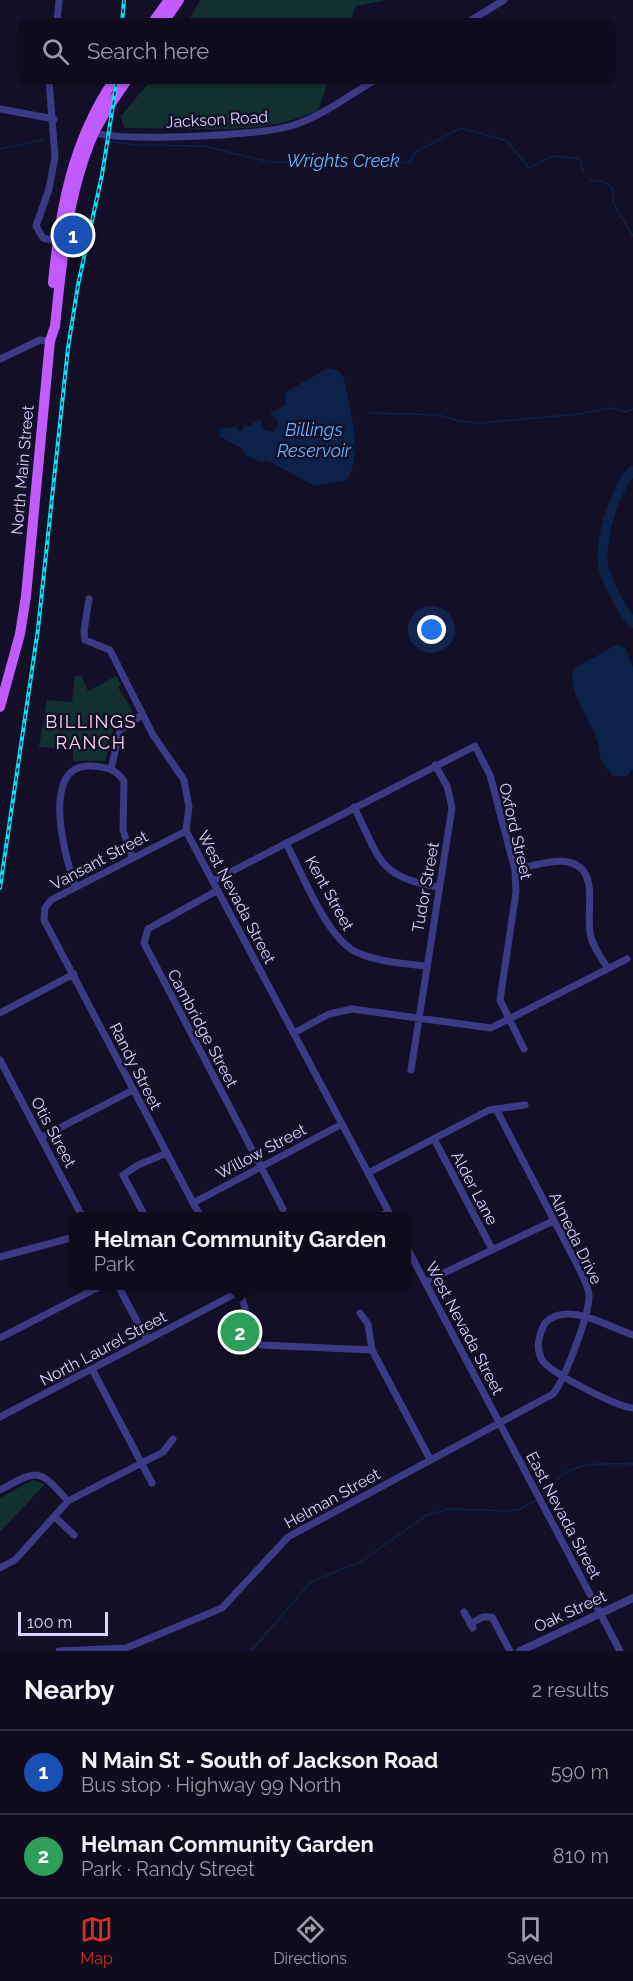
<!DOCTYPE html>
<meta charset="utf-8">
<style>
body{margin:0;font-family:Raleway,sans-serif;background:#171425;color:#f1f3f6}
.scale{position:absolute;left:18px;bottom:15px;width:90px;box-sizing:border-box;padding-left:6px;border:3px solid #d9d4ff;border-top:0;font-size:16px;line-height:21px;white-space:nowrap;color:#d9d4ff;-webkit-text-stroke:4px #130f26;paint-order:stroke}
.you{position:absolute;left:432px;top:630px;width:21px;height:21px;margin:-15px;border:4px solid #fff;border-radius:50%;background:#1a73e8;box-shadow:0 0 0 9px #1a73e833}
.badge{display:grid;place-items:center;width:39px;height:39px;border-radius:50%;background:#d93025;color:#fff;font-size:20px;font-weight:700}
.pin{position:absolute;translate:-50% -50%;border:3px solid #fff;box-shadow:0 2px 6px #0006}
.popup{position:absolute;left:69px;top:1212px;width:342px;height:78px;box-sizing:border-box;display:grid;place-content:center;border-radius:12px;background:#0e0b1c;filter:drop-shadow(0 2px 4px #0005);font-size:20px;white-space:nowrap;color:#9b9ba3}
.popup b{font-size:22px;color:#f1f3f6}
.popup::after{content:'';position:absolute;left:50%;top:100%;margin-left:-12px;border:12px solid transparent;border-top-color:#0e0b1c}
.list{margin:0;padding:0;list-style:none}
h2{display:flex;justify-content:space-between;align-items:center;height:78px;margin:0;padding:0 24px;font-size:26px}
h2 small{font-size:20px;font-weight:400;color:#9b9ba3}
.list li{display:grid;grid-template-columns:39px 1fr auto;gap:18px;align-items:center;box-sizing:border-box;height:84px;padding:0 24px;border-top:2px solid #2e2b3b}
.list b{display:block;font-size:22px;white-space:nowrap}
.list p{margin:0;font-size:20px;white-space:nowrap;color:#9b9ba3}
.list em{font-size:20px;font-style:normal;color:#9b9ba3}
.icon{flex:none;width:33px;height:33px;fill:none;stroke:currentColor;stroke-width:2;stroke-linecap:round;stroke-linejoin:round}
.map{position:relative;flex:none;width:633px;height:1651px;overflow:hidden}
.search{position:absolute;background:#0e0b1c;box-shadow:0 2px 4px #0004;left:18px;right:18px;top:18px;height:66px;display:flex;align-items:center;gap:15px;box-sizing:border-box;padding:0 21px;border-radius:12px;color:#9b9ba3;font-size:22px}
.sheet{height:246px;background:#0e0b1c}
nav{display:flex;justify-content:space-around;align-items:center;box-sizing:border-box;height:84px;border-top:2px solid #2e2b3b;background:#0e0b1c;font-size:16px;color:#9b9ba3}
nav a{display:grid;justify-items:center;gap:3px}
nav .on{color:#d93025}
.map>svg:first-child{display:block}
.green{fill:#12302f}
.water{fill:#0c2248}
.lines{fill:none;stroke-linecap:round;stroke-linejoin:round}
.stream{stroke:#0c2248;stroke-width:1.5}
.river{stroke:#0c2248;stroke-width:10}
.minor{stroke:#3d3a85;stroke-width:7}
.tertiary{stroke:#3d3a85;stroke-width:8}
.primary{stroke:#c25bff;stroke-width:10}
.rail-casing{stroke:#00e5ff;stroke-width:4}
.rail{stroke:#130f26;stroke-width:1.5;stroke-dasharray:4.5;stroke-linecap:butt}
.labels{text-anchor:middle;stroke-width:5;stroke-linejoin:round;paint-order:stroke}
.street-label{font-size:16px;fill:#d9d4ff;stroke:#130f26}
.water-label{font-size:18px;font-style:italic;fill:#62b6ff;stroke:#130f26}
.neighbourhood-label{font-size:18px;letter-spacing:1.5px;fill:#ffd6f0;stroke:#130f26}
</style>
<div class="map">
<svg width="633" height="1651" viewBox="0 0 633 1651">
<rect width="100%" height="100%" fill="#130f26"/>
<path class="green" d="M200,0H387L356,6L350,22H188Z
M151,80H329L318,110C264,138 184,127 124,128L121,116Z
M81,675L88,691L116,676L121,685L118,687L133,712L114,727L105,761H73V749L39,747L47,700L72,702L75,677Z
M33,1480L45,1484L0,1532V1498Z"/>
<path class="water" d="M328,368L338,370L344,378C349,408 364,452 347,480L314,486L271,462L264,460L263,463L244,454L243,449L219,436L220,429L236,427L240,432L245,426H252L253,422L261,420L263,430L273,432L277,425V419L269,413L285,405L286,392Z
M618,644L626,649L633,667V769L627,776H613C593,754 604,756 595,735C586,712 569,696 573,669Z"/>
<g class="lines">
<path class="stream" d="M102,140L137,145L204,146L269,162L396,164L411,161L415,152L461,128L507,141L529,168L553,156L579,159L584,173
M0,149L43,140
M589,179L607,183L613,189V203L633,236
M371,413L439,415L458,421L479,423L579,414L611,408L626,412L633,409
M542,1496C549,1489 555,1481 562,1475C582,1461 610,1464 633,1464
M251,1651L311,1582L362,1561L427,1515L449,1509L510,1511L520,1509L538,1499"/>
<path class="river" d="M633,471C615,485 597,547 604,570C610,588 621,609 633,623"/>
<path class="minor" d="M57,22L59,0
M468,22L504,0
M49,80L55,157L49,189L36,226L43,238L59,242
M0,109L54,119
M90,132C122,142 258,136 291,126C321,117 348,96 375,80
M0,359L40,340L50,341
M89,599L84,631L85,640L110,650L153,735L184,780L189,807L186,831L391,1216
M111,769L120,730L142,715
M354,807C380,858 377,877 438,887
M186,831L51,900L45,908L44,920L200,1216
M286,843C302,873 326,937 356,952C378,962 402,963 425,966
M515,870C538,864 584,847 589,886C591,901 588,917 590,932C591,945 602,958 608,969
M213,881L475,746L490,775L515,870L516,892L500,1000L524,1049
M76,887C65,860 39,763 91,766C106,767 115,768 124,781L123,830L132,857
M218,890L148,929L144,943L283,1209
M0,1013L74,974
M294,1033L329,1014L352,1009L491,1028L627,959
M0,1060L82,1216
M411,1070L452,808L447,786L435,765
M42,1137L133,1090
M434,1139L492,1249
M368,1173L489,1110L525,1105
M193,1203L342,1124
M145,1216L123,1175L138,1165L167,1153
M380,1216L389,1212
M406,1246L620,1651
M0,1257L74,1237
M425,1282L553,1221
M118,1286L146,1338
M237,1286C247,1304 246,1330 261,1345L372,1350L430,1459
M360,1313L368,1324L372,1350
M633,1335C608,1327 567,1300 545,1323C539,1335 535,1347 542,1360C549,1372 619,1408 633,1408
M0,1338L101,1286
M92,1369L152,1483
M0,1417L250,1286
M0,1490C39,1469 38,1468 68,1501
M55,1517L74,1535
M0,1568L15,1560L68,1501L163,1452L173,1439
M464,1612L473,1628
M470,1624L483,1617H492L510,1651
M59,1651L126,1648L222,1608L288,1537L553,1394C565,1379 590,1313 589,1295C588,1286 584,1280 581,1272L496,1109"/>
<path class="tertiary" d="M520,1651L633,1598"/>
<path class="primary" d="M153,22L169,0
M164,22L179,0
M53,283C60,209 72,142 114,80
M0,707L20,634L26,596L50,341L55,326C62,262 67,195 93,135C102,115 115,98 127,80"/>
<g class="rail-casing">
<path id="rail" d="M122,22L124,0
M0,888L38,629L68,348L78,285L102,175L117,80"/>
</g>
<use href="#rail" class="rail"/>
</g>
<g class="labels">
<g class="street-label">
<text transform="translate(217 119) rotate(-3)" y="6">Jackson Road</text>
<text transform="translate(22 470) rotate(-85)" y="6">North Main Street</text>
<text transform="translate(516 831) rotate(77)" y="6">Oxford Street</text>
<text transform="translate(99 860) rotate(-28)" y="6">Vansant Street</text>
<text transform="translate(425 887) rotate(-80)" y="6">Tudor Street</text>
<text transform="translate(330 893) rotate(61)" y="6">Kent Street</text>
<text transform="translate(237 897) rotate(62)" y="6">West Nevada Street</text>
<text transform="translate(203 1028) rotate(62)" y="6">Cambridge Street</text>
<text transform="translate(136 1066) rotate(63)" y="6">Randy Street</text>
<text transform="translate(54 1132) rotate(62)" y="6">Otis Street</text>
<text transform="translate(261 1151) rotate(-28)" y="6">Willow Street</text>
<text transform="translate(475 1188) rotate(62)" y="6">Alder Lane</text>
<text transform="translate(576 1238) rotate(64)" y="6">Almeda Drive</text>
<text transform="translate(465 1328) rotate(62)" y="6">West Nevada Street</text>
<text transform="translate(103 1348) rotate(-28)" y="6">North Laurel Street</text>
<text transform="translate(332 1498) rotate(-29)" y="6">Helman Street</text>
<text transform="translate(564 1515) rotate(62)" y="6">East Nevada Street</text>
<text transform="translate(570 1611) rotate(-25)" y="6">Oak Street</text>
</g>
<g class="water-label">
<text x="343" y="167">Wrights Creek</text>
<text x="314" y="436">Billings<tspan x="314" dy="21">Reservoir</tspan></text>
</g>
<g class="neighbourhood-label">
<text x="91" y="728">BILLINGS<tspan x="91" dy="21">RANCH</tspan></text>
</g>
</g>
</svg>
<div class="scale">100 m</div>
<div class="you"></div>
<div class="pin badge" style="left:73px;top:235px;background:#1a4fb4">1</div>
<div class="pin badge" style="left:240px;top:1332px;background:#2e9e5b">2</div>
<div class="popup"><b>Helman Community Garden</b>Park</div>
<div class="search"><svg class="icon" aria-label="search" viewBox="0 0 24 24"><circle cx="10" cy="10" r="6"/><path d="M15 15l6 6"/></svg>Search here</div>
</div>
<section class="sheet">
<h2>Nearby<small>2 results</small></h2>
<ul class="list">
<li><span class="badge" style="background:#1a4fb4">1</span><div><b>N Main St - South of Jackson Road</b><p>Bus stop · Highway 99 North</p></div><em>590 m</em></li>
<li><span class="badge" style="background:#2e9e5b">2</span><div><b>Helman Community Garden</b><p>Park · Randy Street</p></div><em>810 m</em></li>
</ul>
</section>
<nav>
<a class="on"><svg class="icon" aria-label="map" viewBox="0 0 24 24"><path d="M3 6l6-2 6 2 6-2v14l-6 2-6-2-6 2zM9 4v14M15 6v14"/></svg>Map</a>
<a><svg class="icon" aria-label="directions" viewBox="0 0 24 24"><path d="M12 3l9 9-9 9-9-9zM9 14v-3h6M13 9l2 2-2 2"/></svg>Directions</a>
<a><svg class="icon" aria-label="saved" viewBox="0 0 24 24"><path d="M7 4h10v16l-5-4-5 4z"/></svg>Saved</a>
</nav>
